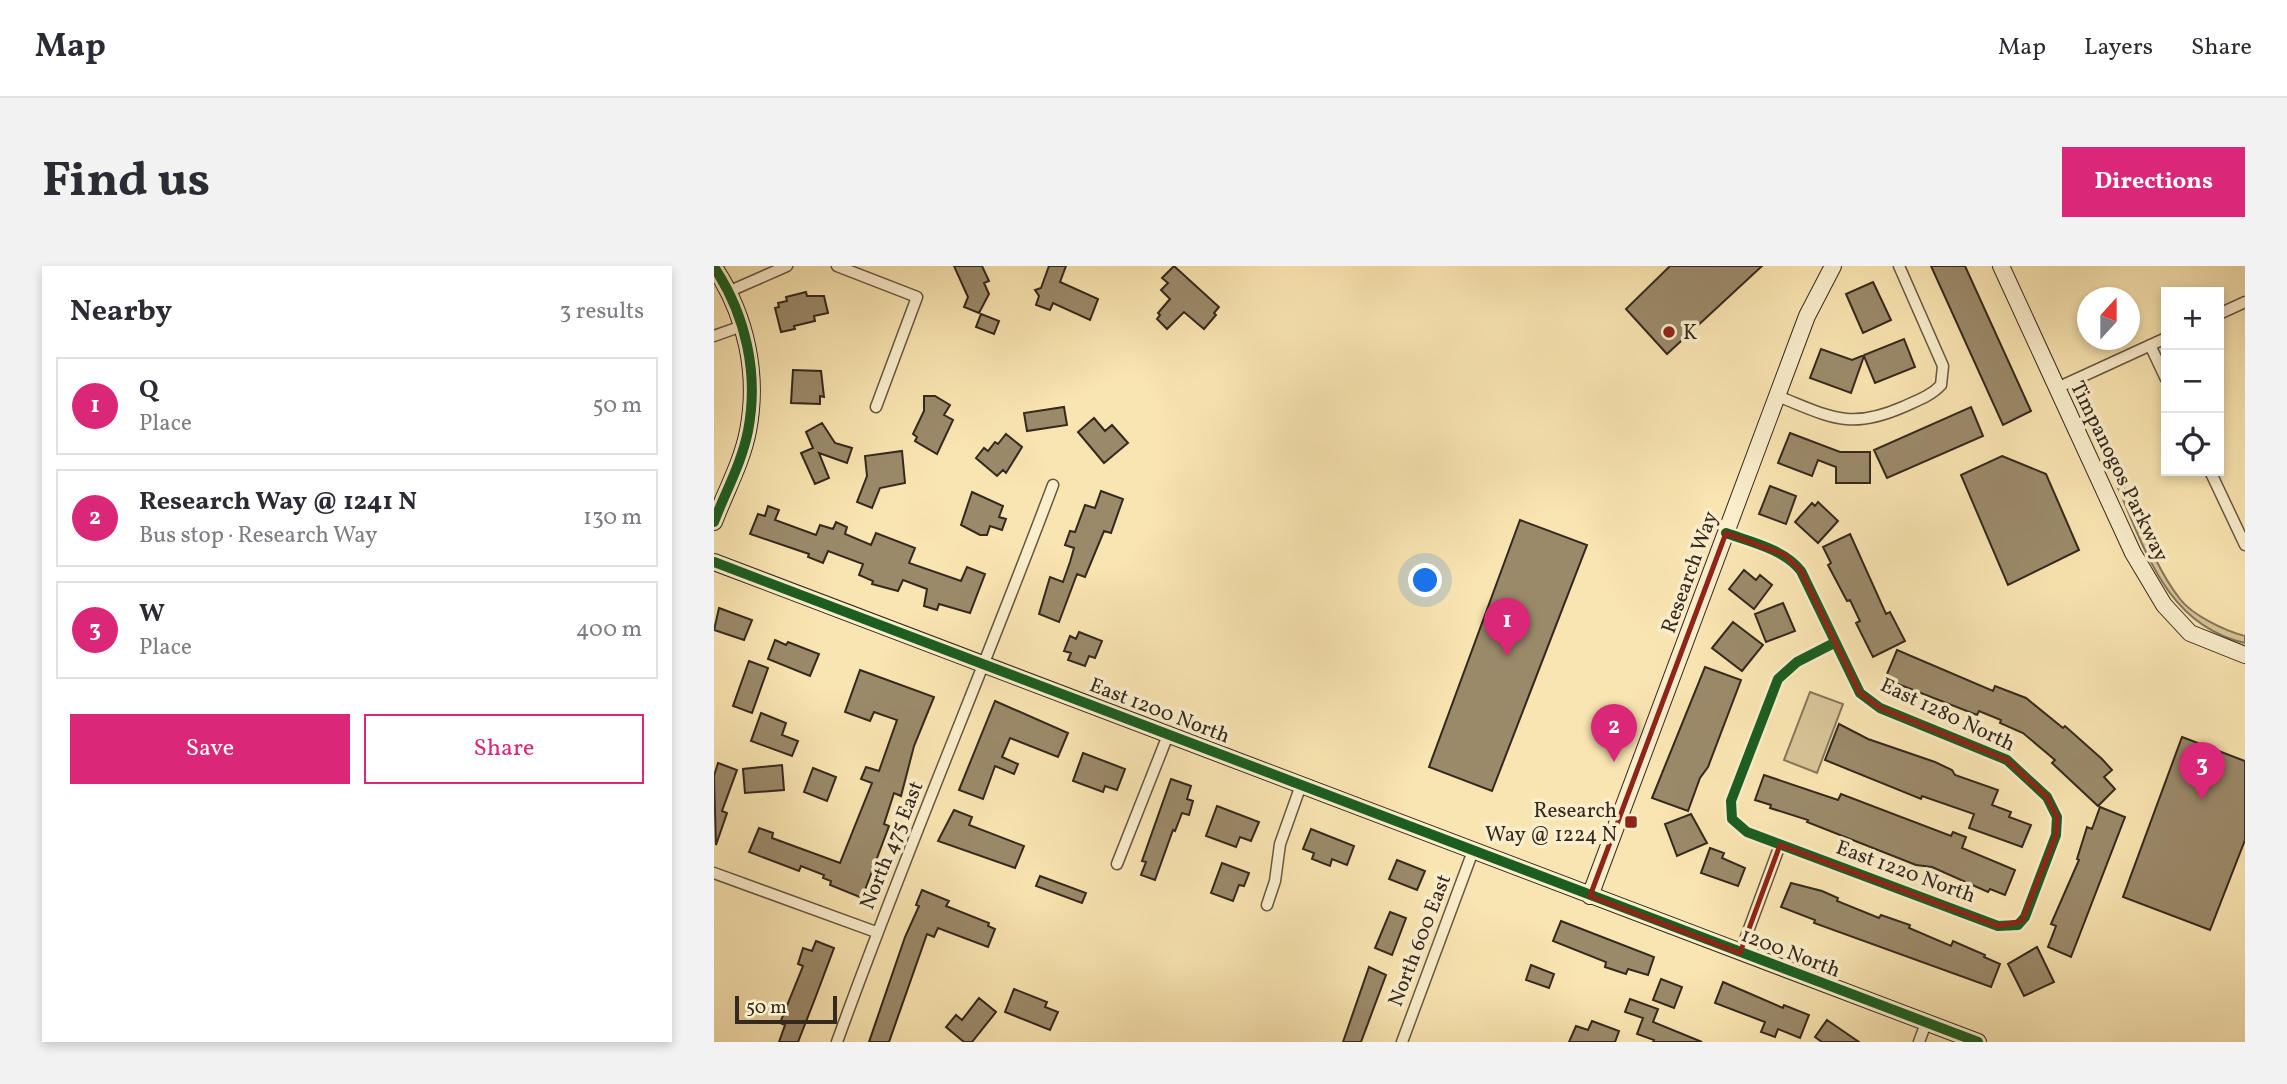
<!DOCTYPE html>
<meta charset="utf-8">
<style>
body{margin:0;font-family:Vollkorn,serif;background:#f2f2f3;color:#2b2b33}
.controls{position:absolute;right:21px;top:21px;display:grid;overflow:hidden;border-radius:0px;box-shadow:0 4px 10px #0003}
.controls button{width:63px;height:63px;display:grid;place-items:center;padding:0;border:0;border-bottom:2px solid #e1e1e2;background:#fff;color:#2b2b33;font:35px sans-serif}
.compass{position:absolute;left:1363px;top:21px;width:63px;height:63px;border-radius:50%;background:#fff;box-shadow:0 4px 10px #0003;rotate:21deg}
.scale{position:absolute;left:21px;bottom:18px;width:102px;box-sizing:border-box;padding-left:7px;border:4px solid #35281e;border-top:0;font-size:19px;line-height:24px;white-space:nowrap;color:#35281e;-webkit-text-stroke:5px #fbeecc;paint-order:stroke}
.you{position:absolute;left:712px;top:315px;width:24px;height:24px;margin:-18px;border:5px solid #fff;border-radius:50%;background:#1a73e8;box-shadow:0 0 0 10px #1a73e833}
.badge{display:grid;place-items:center;width:46px;height:46px;border-radius:50%;background:#db2777;color:#fff;font-size:23px;font-weight:700}
.pin{position:absolute;translate:-50% -58px;filter:drop-shadow(0 2px 4px #0008)}
.pin::after{content:'';position:absolute;top:37px;width:24px;height:21px;background:inherit;clip-path:polygon(0 0,100% 0,50% 100%)}
.list{margin:0;padding:0;list-style:none}
h2{display:flex;justify-content:space-between;align-items:center;height:91px;margin:0;padding:0 28px;font-size:30px}
h2 small{font-size:23px;font-weight:400;color:#7c7c81}
.list li{display:grid;grid-template-columns:46px 1fr auto;gap:21px;align-items:center;box-sizing:border-box;height:98px;margin:0 14px 14px;padding:0 14px;border:2px solid #e1e1e2;border-radius:0px}
.list b{display:block;font-size:26px;white-space:nowrap}
.list p{margin:0;font-size:23px;white-space:nowrap;color:#7c7c81}
.list em{font-size:23px;font-style:normal;color:#7c7c81}
.actions{display:flex;gap:14px;padding:21px 28px}
.actions a{flex:1;padding:16px 0;border:2px solid #db2777;border-radius:0px;text-align:center;font-size:24px;color:#db2777}
.actions .main{background:#db2777;color:#fff}
.icon{flex:none;width:38px;height:38px;fill:none;stroke:currentColor;stroke-width:2;stroke-linecap:round;stroke-linejoin:round}
.map{position:relative;flex:none;width:1531px;height:776px;overflow:hidden;border-radius:0px}
header{display:flex;align-items:center;gap:42px;box-sizing:border-box;height:98px;padding:0 35px;background:#fff;border-bottom:2px solid #e1e1e2}
header strong{font-size:33px}
nav{display:flex;gap:38px;margin-inline-start:auto;font-size:24px}
.intro{display:flex;align-items:center;justify-content:space-between;box-sizing:border-box;height:168px;padding:0 42px}
h1{margin:0;font-size:49px}
.button{padding:18px 32px;border-radius:0px;background:#db2777;color:#fff;font-size:24px;font-weight:700}
main{display:flex;gap:42px;padding:0 42px}
aside{flex:1;background:#fff;border-radius:0px;box-shadow:0 4px 10px #0003}
.map>svg:first-child{display:block}
.green{fill:#d8c598;stroke:#86765b;stroke-width:2}
.building{fill:#9b8a6a;stroke:#35281e;stroke-width:2}
.lines{fill:none;stroke-linecap:round;stroke-linejoin:round}
.street-casing{stroke:#665743;stroke-width:13}
.secondary-casing{stroke:#35281e;stroke-width:18}
.street{stroke:#fbeecc;stroke-width:10}
.secondary{stroke:#fbeecc;stroke-width:16}
.cycleway-casing{stroke:#fbeecc;stroke-width:15}
.cycleway{stroke:#1b5e20;stroke-width:10}
.marked{fill:none;stroke:#8f2418;stroke-width:5;stroke-linejoin:round}
.poi-dot{fill:#8f2418;stroke:#fbeecc;stroke-width:2.5}
.labels{text-anchor:middle;stroke-width:7;stroke-linejoin:round;paint-order:stroke}
.poi-label{font-size:21px;fill:#35281e;stroke:#fbeecc;text-anchor:start}
.street-label{font-size:21px;fill:#35281e;stroke:#fbeecc}
</style>
<header>
<strong>Map</strong>
<nav><a>Map</a><a>Layers</a><a>Share</a></nav>
</header>
<div class="intro"><h1>Find us</h1><a class="button">Directions</a></div>
<main>
<aside>
<h2>Nearby<small>3 results</small></h2>
<ul class="list">
<li><span class="badge">1</span><div><b>Q</b><p>Place</p></div><em>50 m</em></li>
<li><span class="badge">2</span><div><b>Research Way @ 1241 N</b><p>Bus stop · Research Way</p></div><em>130 m</em></li>
<li><span class="badge">3</span><div><b>W</b><p>Place</p></div><em>400 m</em></li>
</ul>
<div class="actions"><a class="main">Save</a><a>Share</a></div>
</aside>
<div class="map">
<svg width="1531" height="776" viewBox="0 0 1531 776">
<rect width="100%" height="100%" fill="#f9e5b1"/>
<filter id="stains"><feTurbulence type="fractalNoise" baseFrequency=".00286" numOctaves="4"/><feColorMatrix values="0 0 0 0 .2 0 0 0 0 .09 0 0 0 0 .02 0 0 0 .5 -.17"/></filter>
<radialGradient id="worn" r=".72"><stop offset=".6" stop-color="#630" stop-opacity="0"/><stop offset="1" stop-color="#630" stop-opacity=".3"/></radialGradient>
<path class="green" d="M1403,206C1422,246 1439,299 1466,333C1478,349 1511,365 1531,370V377C1452,359 1431,283 1402,217Z
M1096,426L1129,438L1103,507L1070,494Z"/>
<path class="building" d="M240,0H268L275,15L270,17L275,28L265,47L250,41L254,31Z
M335,0H352L346,16L384,33L376,54L339,37L336,44L322,39L325,30L321,24L327,22Z
M460,0L505,41L500,47L502,49L490,63L470,46L453,63L443,53L446,49L444,47L456,33L447,24L454,17L448,12Z
M956,0H1048L953,88L912,43Z
M1217,0H1251L1317,145L1289,159Z
M1159,16L1177,54L1149,67L1132,28Z
M92,26L93,30H110L114,47L100,50L101,55L80,60L81,63L67,66L61,42L65,41L64,37L73,35L72,31Z
M267,48L285,55L280,68L262,61Z
M1190,73L1201,101L1161,117L1150,90L1137,127L1096,112L1107,83L1138,94Z
M79,104L107,105L110,131L106,130V138L77,137Z
M210,130H221L236,139L230,149L239,154L223,188L201,175L203,171L199,168L210,145Z
M350,141L353,159L313,165L310,147Z
M1257,141L1269,170L1173,212L1160,184Z
M380,152L391,165L398,159L414,177L390,197L364,166Z
M108,157L121,177L138,182L133,197L105,187L115,212L101,218L87,187L99,182L92,166Z
M1076,167L1126,186H1156V217H1122V201L1104,194L1098,210L1064,197Z
M292,168L308,181L292,207L289,204L283,210L262,192L270,182L274,185L281,176L284,178Z
M188,185L191,217L166,222L158,242L143,236L153,210L151,190Z
M1288,190L1332,208L1365,284L1294,319L1247,209Z
M1056,220L1082,230L1072,258L1045,248Z
M387,225L409,233L397,267L390,265L371,311L363,308L345,356L325,348L336,311L349,316L356,296L360,282L351,279L356,265L361,266L371,239L381,242Z
M258,226L289,240L285,251L292,253L288,264L276,260L273,269H266L247,259Z
M1104,236L1124,255L1104,277L1081,256L1098,237L1101,240Z
M54,240L65,244L61,254L102,269L106,259L119,263L122,256L133,261L131,268L157,279L162,267L201,282L195,297L247,315L253,301L271,308L256,347L225,338L223,344L210,340L213,323L189,314L184,325L158,318L159,315L145,309L149,298L114,285L109,297L94,291L95,288L36,268L44,248L51,250Z
M806,254L873,279L778,525L715,501Z
M1136,268L1172,348L1176,346L1191,375L1159,391L1142,357L1146,355L1136,334L1133,335L1114,299L1117,297L1109,281Z
M1030,304L1042,314L1046,309L1058,319L1040,343L1015,323Z
M1069,337L1081,365L1052,376L1041,348Z
M5,342L38,354L30,374L0,364Z
M1019,356L1049,379L1028,405L998,382Z
M365,366L388,375L381,392L375,390L371,400L354,394L357,387L350,385L356,370L362,373Z
M61,374L72,379L74,376L105,388L96,410L54,393Z
M1183,384L1279,425L1281,420L1312,432L1349,462L1351,460L1388,493L1398,504L1390,511L1401,523L1384,540L1338,497L1341,494L1309,467L1286,457L1287,454L1265,445L1263,449L1171,413Z
M35,395L54,402L38,447L19,440Z
M991,401L1027,414L994,501L986,512L974,545L938,532Z
M146,404L220,431L200,480L187,530L180,527L170,558L175,560L148,632L116,619L117,615L109,612L110,609L87,600L85,605L35,586L45,562L59,567L58,572L126,597L158,517L147,513L152,501L165,505L183,454L160,446L156,455L131,446Z
M281,435L354,467L344,491L296,472L288,491L304,498L300,508L281,500L269,533L245,524Z
M47,447L72,457L68,469L84,475L78,490L37,475Z
M1125,458L1154,473L1221,496L1238,504L1241,509L1284,524L1278,539L1297,546L1295,551L1317,559L1308,581L1255,562L1260,548L1208,530L1207,533L1111,494Z
M1468,471L1531,495V574L1496,664L1409,631Z
M369,487L411,503L403,524L391,520L389,526L359,515Z
M4,497L23,504L8,545L13,547L2,579L0,510Z
M68,499L70,524L31,527L29,503Z
M99,502L122,511L113,535L90,526Z
M1050,509L1124,534L1127,528L1237,570L1239,566L1252,571L1248,582L1301,604L1291,629L1276,623L1274,626L1218,601L1202,599L1093,556L1094,554L1056,542L1057,539L1041,534Z
M457,513L477,520L473,533L479,535L475,549L468,547L461,565L459,564L441,614L427,609L432,596L428,595Z
M503,540L545,556L537,575L526,571L522,581L492,570Z
M1386,541L1411,551L1357,691L1334,681L1342,660L1337,658L1365,594L1363,593L1373,561L1378,563Z
M240,544L258,551L255,559L310,580L301,602L224,575Z
M977,548L993,577L963,590L951,558Z
M597,563L640,580L633,599L618,593L616,600L598,593L600,587L589,583Z
M996,582L1010,587L1008,592L1031,602L1024,620L987,607Z
M683,594L711,605L703,624L675,613Z
M508,597L535,607L530,620L525,619L519,635L497,627Z
M326,610L372,627L368,637L322,620Z
M1077,617L1108,625L1124,632L1123,635L1165,652L1167,649L1196,659L1195,662L1237,680L1239,675L1271,689L1270,691L1286,698L1277,721L1100,657L1101,654L1067,641Z
M208,624L235,635L232,640L275,657L274,660L281,663L274,681L224,662L220,671L213,668L175,776H155L191,671L205,640L202,639Z
M676,646L692,652L678,689L661,682Z
M847,655L940,691L934,709L914,703L912,708L891,701L892,696L839,675Z
M102,675L120,682L102,730L84,776H65L71,759L66,757L89,700L84,698L89,682L98,685Z
M1323,681L1340,716L1310,730L1294,698Z
M817,699L840,708L835,722L812,714Z
M655,701L672,709L647,776H629Z
M947,713L968,721L960,742L939,734Z
M1009,716L1069,742L1070,739L1095,749L1086,772L1064,763L1061,771L1047,766L1051,756L1001,737Z
M300,723L333,736L331,741L344,746L336,764L291,746Z
M265,732L282,746L258,776H250L232,761L242,749L248,754Z
M916,733L944,743L939,756L988,776H939L940,774L923,768L929,752L911,746Z
M1113,754L1145,776H1108L1101,771Z
M878,755L905,765L901,776H855L862,760L874,764Z"/>
<g class="lines">
<g class="street-casing">
<path id="street" d="M123,0L203,31L162,141
M16,25L73,0
M1505,48L1531,36
M0,70L28,60
M1436,79L1452,113
M1343,122L1452,72
M1063,130C1115,150 1134,165 1189,141C1202,135 1217,130 1227,119L1229,100L1185,0
M1496,205L1531,279
M1012,267C1037,276 1070,283 1087,305L1146,427L1166,442L1293,494L1333,531L1343,551L1342,569L1311,651L1304,659L1284,660L1033,566L1018,553L1017,535L1064,413L1083,396L1120,377
M403,598L454,469
M0,607L162,666
M553,639L561,615L566,578L587,519
M1026,687L1066,579
M123,776C190,589 269,406 339,219
M688,776L759,585
M1205,776L1212,757"/>
</g>
<g class="secondary-casing">
<path id="secondary" d="M1287,0L1419,287L1450,339L1476,367L1531,389
M0,1C32,49 45,108 34,165C28,196 11,227 0,256
M0,296L1264,776
M876,630L1093,50L1119,0"/>
</g>
<use href="#street" class="street"/>
<use href="#secondary" class="secondary"/>
<g class="cycleway-casing">
<path id="cycleway" d="M0,1C32,49 45,108 34,165C28,196 11,227 0,256
M1012,267C1037,276 1070,283 1087,305L1146,427L1166,442L1293,494L1333,531L1343,551L1342,569L1311,651L1304,659L1284,660L1033,566L1018,553L1017,535L1064,413L1083,396L1120,377
M0,296L1264,776"/>
</g>
<use href="#cycleway" class="cycleway"/>
</g>
<path class="marked" d="M1012,267L1071,289L1087,305L1146,427L1166,442L1293,494L1333,531L1343,551L1342,569L1308,655L1284,660L1066,579L1026,687L876,630Z"/>
<g class="poi-dot">
<circle cx="955" cy="66" r="7"/>
<rect x="910" y="549" width="14" height="14" rx="3.5"/>
</g>
<g class="labels">
<g class="poi-label">
<text x="969" y="73">K</text>
<text x="903" y="551" text-anchor="end">Research<tspan x="903" dy="24">Way @ 1224 N</tspan></text>
</g>
<g class="street-label">
<text transform="translate(1406 205) rotate(64)" y="7">Timpanogos Parkway</text>
<text transform="translate(975 306) rotate(-70)" y="7">Research Way</text>
<text transform="translate(446 444) rotate(21)" y="7">East 1200 North</text>
<text transform="translate(1234 448) rotate(25)" y="7">East 1280 North</text>
<text transform="translate(177 579) rotate(-68)" y="7">North 475 East</text>
<text transform="translate(1192 605) rotate(20)" y="7">East 1220 North</text>
<text transform="translate(705 674) rotate(-69)" y="7">North 600 East</text>
<text transform="translate(1077 686) rotate(21)" y="7">1200 North</text>
</g>
</g>
<rect width="100%" height="100%" filter="url(#stains)"/>
<rect width="100%" height="100%" fill="url(#worn)"/>
</svg>
<div class="controls">
<button>+</button>
<button>−</button>
<button><svg class="icon" aria-label="locate" viewBox="0 0 24 24"><circle cx="12" cy="12" r="6"/><path d="M12 2v4M12 18v4M2 12h4M18 12h4"/></svg></button>
</div>
<svg class="compass" viewBox="-18 -18 36 36"><path d="M0-13l5 13h-10z" fill="#e53935"/><path d="M0 13l5-13h-10z" fill="#7c7c81"/></svg>
<div class="scale">50 m</div>
<div class="you"></div>
<div class="pin badge" style="left:793px;top:390px">1</div>
<div class="pin badge" style="left:900px;top:496px">2</div>
<div class="pin badge" style="left:1488px;top:534px">3</div>
</div>
</main>
